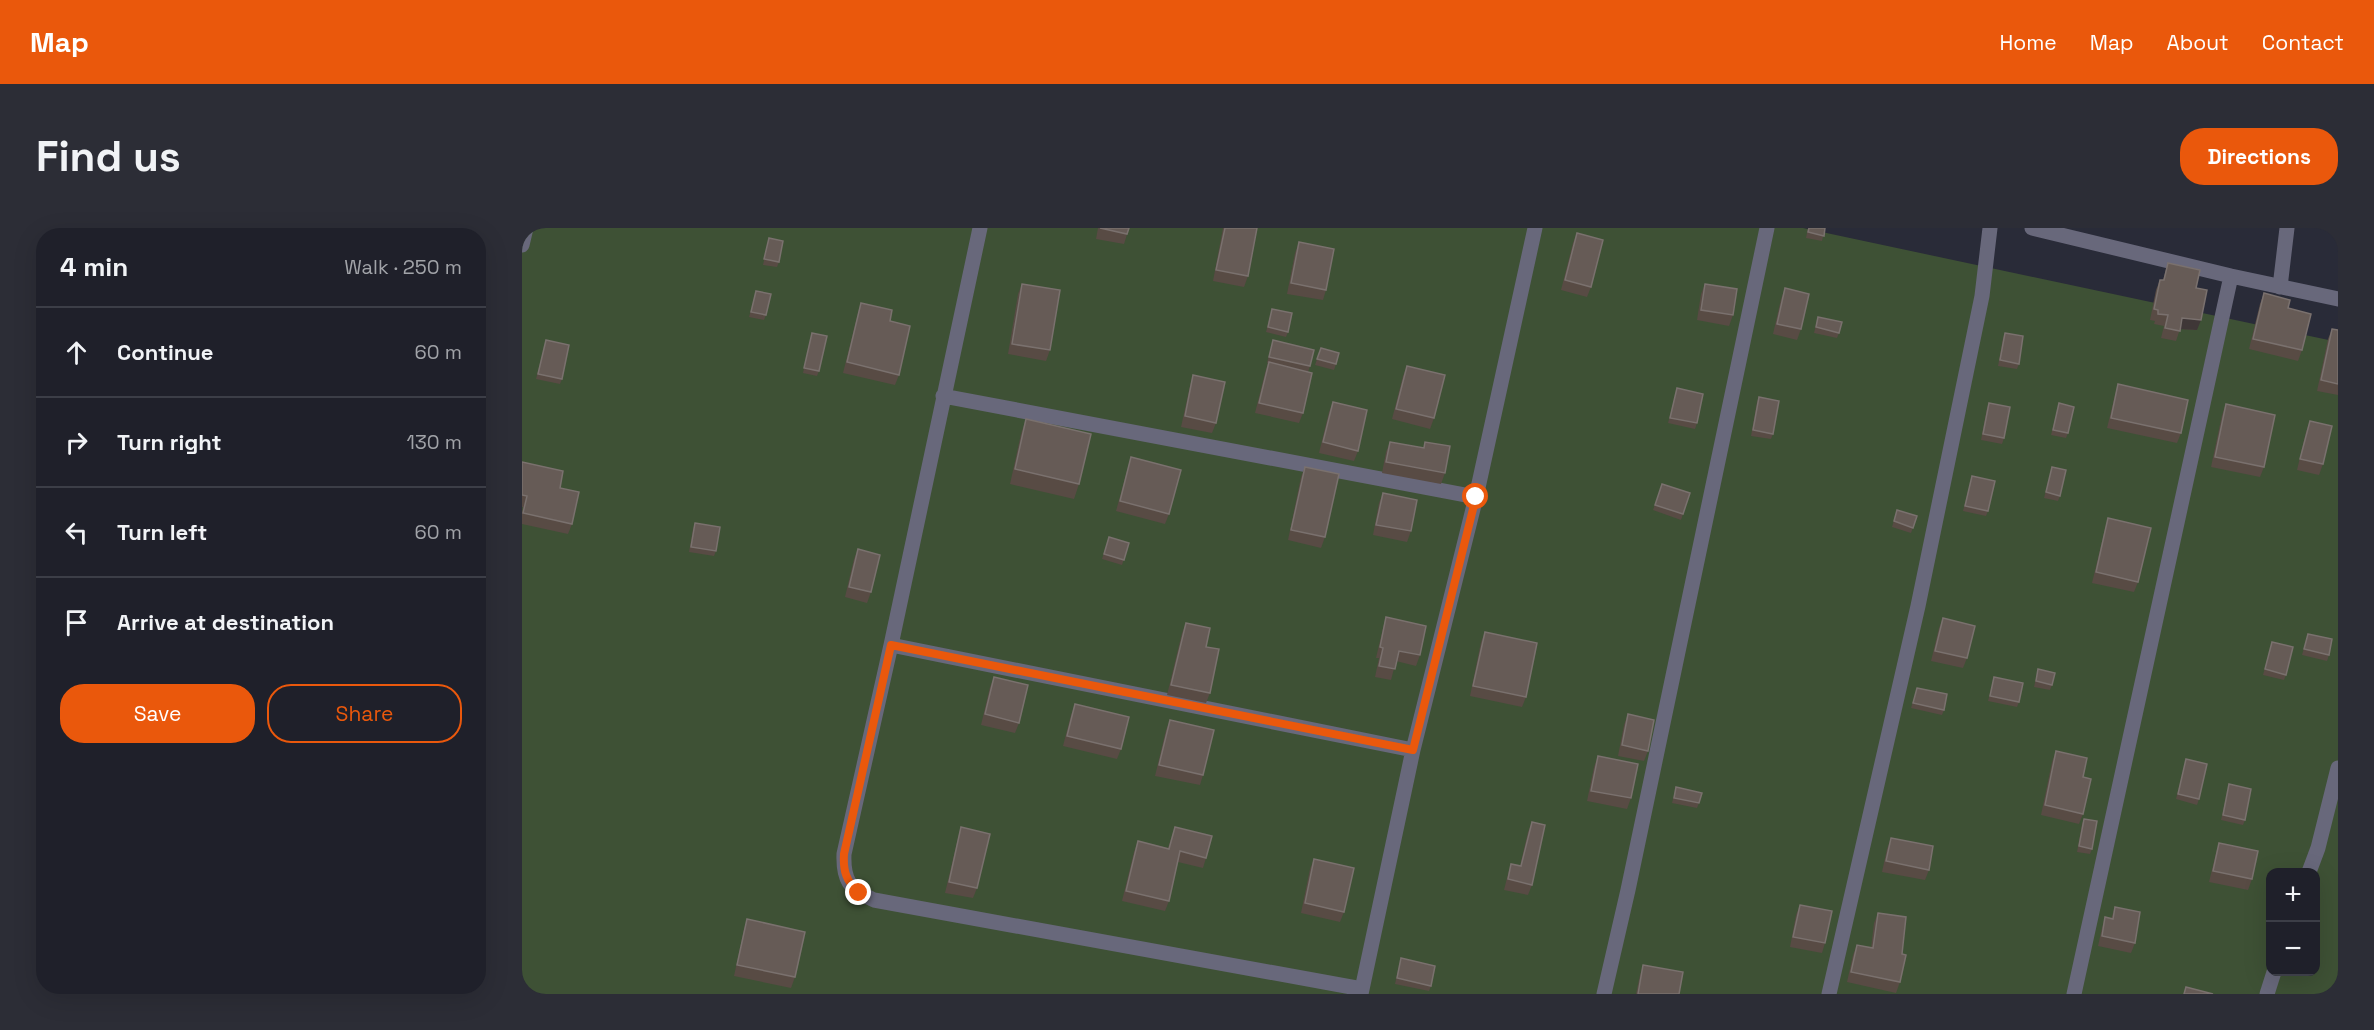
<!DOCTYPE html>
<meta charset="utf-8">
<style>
body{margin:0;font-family:"Space Grotesk",sans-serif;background:#2c2d36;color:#f1f3f6}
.controls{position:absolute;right:18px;bottom:18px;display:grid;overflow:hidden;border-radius:12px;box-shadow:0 6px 24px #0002}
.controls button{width:54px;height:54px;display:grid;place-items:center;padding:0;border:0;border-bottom:2px solid #3c3e47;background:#1f202a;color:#f1f3f6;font:30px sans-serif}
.stop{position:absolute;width:18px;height:18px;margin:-14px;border:4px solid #ea580c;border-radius:50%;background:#fff}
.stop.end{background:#ea580c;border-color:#fff;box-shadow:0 2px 6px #0008}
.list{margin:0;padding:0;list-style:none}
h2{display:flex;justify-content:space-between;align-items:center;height:78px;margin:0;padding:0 24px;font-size:26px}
h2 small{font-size:20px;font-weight:400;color:#a1a3a8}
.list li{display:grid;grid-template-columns:39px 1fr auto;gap:18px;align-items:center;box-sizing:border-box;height:90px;padding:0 24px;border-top:2px solid #3c3e47}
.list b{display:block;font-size:22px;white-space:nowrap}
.list em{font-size:20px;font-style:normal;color:#a1a3a8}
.actions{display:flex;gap:12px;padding:18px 24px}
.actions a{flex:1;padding:14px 0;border:2px solid #ea580c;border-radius:24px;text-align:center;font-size:21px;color:#ea580c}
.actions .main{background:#ea580c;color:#fff}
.icon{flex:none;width:33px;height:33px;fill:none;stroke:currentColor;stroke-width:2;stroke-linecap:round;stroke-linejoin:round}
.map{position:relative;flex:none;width:1816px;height:766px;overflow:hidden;border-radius:24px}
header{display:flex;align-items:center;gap:36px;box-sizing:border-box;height:84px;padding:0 30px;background:#ea580c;color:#fff}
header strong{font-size:28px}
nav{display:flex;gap:33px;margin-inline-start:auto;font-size:21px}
.intro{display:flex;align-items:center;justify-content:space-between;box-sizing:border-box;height:144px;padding:0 36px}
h1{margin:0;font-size:42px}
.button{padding:15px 27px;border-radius:24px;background:#ea580c;color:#fff;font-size:21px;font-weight:700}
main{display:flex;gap:36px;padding:0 36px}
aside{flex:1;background:#1f202a;border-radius:24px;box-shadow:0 6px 24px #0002}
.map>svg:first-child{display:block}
.green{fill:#3e5135;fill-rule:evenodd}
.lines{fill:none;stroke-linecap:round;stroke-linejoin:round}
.street{stroke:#68687b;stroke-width:15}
.wall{fill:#584b44}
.shaded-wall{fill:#3f3737}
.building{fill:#665b56;stroke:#7a716e;stroke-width:1.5}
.route{stroke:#ea580c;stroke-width:8}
</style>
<header>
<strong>Map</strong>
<nav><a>Home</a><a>Map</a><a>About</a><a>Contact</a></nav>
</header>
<div class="intro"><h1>Find us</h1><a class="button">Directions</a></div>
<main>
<aside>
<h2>4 min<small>Walk · 250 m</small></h2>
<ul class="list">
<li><svg class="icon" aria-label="ahead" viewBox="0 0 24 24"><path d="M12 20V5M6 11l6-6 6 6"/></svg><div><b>Continue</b></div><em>60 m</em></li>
<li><svg class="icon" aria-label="right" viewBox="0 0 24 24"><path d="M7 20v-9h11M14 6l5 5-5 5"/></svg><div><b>Turn right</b></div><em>130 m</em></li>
<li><svg class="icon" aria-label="left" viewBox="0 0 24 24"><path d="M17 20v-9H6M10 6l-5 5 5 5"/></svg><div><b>Turn left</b></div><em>60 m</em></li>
<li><svg class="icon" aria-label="arrive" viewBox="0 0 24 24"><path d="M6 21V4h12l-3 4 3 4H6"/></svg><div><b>Arrive at destination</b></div></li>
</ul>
<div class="actions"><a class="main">Save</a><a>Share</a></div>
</aside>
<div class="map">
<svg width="1816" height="766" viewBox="0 0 1816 766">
<rect width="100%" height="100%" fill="#292b38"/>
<path class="green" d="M0,0H1281L1816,114V766H0ZM1748,644H1794V744H1748Z"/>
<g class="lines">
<path class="street" d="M458,0L369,417L322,626C321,652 327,661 352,672L840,761
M1510,0L1709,48L1816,71
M0,17L4,0
M1758,59L1765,0
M421,168L954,269
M369,417L891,522
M1787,644L1796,620L1816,540
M839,766L891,522L954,269L1013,0
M1082,766L1106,662L1245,0
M1307,766L1396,378L1460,68L1468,0
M1552,766L1709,48
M1745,766L1752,744"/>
</g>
<path class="wall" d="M576,0H607L602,16L574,11Z
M701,0H735L726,48L722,59L691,53Z
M1286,0H1303L1300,13L1284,10Z
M1055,5L1069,59L1065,69L1039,62L1051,15Z
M247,10L257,34L255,39L241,37Z
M777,14L804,62L801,72L765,66L773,25Z
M1646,35L1674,60L1675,102L1658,101L1654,113L1639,110L1642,98L1632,96L1633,93L1628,92L1634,62L1638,52H1641Z
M500,56L528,122L524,133L486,126L496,66Z
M1183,56L1211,87L1207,98L1175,92L1179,66Z
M1263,60L1279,101L1275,112L1251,106L1259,71Z
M234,63L244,87L242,92L227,89Z
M1742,65L1766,80L1780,122L1776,133L1727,121L1738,76Z
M339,75L368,93L377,147L373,157L321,145L336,85Z
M750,81L766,104L764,109L744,104Z
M1296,89L1317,105L1315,110L1292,105Z
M1810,101L1816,102V167L1795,163L1806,111Z
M290,105L297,143L295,148L281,145Z
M1483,105L1497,136L1495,141L1476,138L1481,110Z
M24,112L40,151L38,156L14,151Z
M751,112L788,138L786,144L781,185L777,195L733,185L743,145L746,135H745Z
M799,120L814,136L812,142L793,137Z
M885,138L912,190L908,201L870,191L881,148Z
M671,147L694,195L690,205L659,199L668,158Z
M1596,156L1659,205L1655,215L1585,200L1593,167Z
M1155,160L1175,195L1173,201L1146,195Z
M1237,169L1251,206L1249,211L1229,208L1235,174Z
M811,174L836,223L832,233L797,225L807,184Z
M1467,175L1482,210L1480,216L1459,212L1465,180Z
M1537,175L1546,205L1544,210L1529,207Z
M1704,176L1742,239L1738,249L1689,239L1700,187Z
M504,191L557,256L552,271L488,256L499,206Z
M1788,193L1801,236L1797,247L1775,242L1784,204Z
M868,214L901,220L903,214L923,245L919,256L860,245L864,224Z
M609,229L647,286L643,296L594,283L606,239Z
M0,234L38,260L50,296L46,306L0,296V285L1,279H0Z
M783,239L803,309L799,320L766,312L779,249Z
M1530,239L1538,268L1536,273L1522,270Z
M1450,248L1466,283L1464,288L1441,283Z
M1140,256L1168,265L1159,292L1131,282Z
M861,265L889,303L885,314L851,307L857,275Z
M1375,282L1395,288L1389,305L1370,299Z
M1586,290L1616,354L1612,364L1570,355L1583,301Z
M173,295L194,323L192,328L167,324L171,301Z
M587,309L607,315L600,337L580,331Z
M336,321L349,364L345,375L323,369L332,331Z
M864,389L898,427L894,438L874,433L869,452L853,449L857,430H854L861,400Z
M1421,390L1445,430L1441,440L1409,433L1417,400Z
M664,395L684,419L688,465L684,475L645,467L660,405Z
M963,404L1004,469L1000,479L948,468L959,414Z
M1786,406L1807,427L1805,433L1780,427Z
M1750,414L1764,447L1762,452L1741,447Z
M1516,441L1530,457L1528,462L1512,459Z
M472,449L497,495L493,505L459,497L468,459Z
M1472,449L1497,474L1495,479L1466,473Z
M1395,460L1422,482L1420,487L1389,480Z
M553,476L599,521L595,531L541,518L549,487Z
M1106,486L1126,523L1122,533L1096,528L1102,497Z
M648,492L681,547L678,557L633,548L644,502Z
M1534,523L1561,549V586L1557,596L1519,587L1530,534Z
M1076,528L1109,570L1105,581L1065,573L1072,539Z
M1664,531L1677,571L1675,577L1654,571Z
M1707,556L1723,592L1721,597L1699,592Z
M1154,559L1177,575L1175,580L1150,575Z
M1562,591L1570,621L1568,626L1555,624L1560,596Z
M1010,594V657L1006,667L982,662L986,646L989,636L998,638L1006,604Z
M439,599L455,660L451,670L423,665L436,610Z
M653,599L684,630L681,640L656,634L647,673L643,683L600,673L612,624L616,613L646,620Z
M1369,610L1407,642L1403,652L1360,644L1365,621Z
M1697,615L1730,651L1726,662L1687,654L1694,625Z
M792,631L822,684L818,694L779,685L788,641Z
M1278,677L1303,715L1300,725L1268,719L1274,687Z
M1593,679L1613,715L1609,725L1576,718L1580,700L1583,689L1589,691Z
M1356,685L1380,726L1378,754L1374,765L1325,754L1331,727L1335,717L1349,720L1352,695Z
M225,691L273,749L269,760L212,748L222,701Z
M879,730L909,758L907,763L873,756Z
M1121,737L1157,766H1114L1118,747Z"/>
<path class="shaded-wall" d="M1660,90L1679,92L1675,102L1656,101Z"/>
<path class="building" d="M578,0H607L605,6Z
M703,0H735L726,48L694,42Z
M1287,0H1303L1302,8L1286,4Z
M1055,5L1081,12L1069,59L1043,52Z
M247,10L261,13L257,34L242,31Z
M777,14L812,21L804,62L769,55Z
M1646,35L1678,42L1674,60L1685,62L1679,92L1660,90L1658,103L1643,100L1646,87L1636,86V82L1632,81L1638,52H1642Z
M500,56L538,62L528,122L490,116Z
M1183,56L1215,61L1211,87L1179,82Z
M1263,60L1287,66L1279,101L1255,96Z
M234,63L249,66L244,87L229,84Z
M1742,65L1768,72L1766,80L1789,86L1780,122L1731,111Z
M339,75L370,82L368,93L388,98L377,147L325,134Z
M750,81L770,85L766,104L746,99Z
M1296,89L1320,94L1317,105L1294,99Z
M1810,101L1816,102V156L1799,152Z
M290,105L305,108L297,143L282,140Z
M1483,105L1501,108L1497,136L1478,132Z
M24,112L47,117L40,151L16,146Z
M751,112L792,122L788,138L747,129Z
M799,120L817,125L814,136L795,131Z
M747,134L790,145L781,185L737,175Z
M885,138L923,147L912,190L874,181Z
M671,147L703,154L694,195L663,188Z
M1596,156L1666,172L1659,205L1589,190Z
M1155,160L1181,166L1175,195L1148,190Z
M1237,169L1257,173L1251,206L1231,202Z
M811,174L845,182L836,223L801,214Z
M1467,175L1488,179L1482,210L1461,206Z
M1537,175L1552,179L1546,205L1531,202Z
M1704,176L1753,187L1742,239L1693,229Z
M504,191L569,206L557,256L493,241Z
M1788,193L1810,198L1801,236L1778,231Z
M868,214L902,220L903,214L928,218L923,245L864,234Z
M609,229L659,242L647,286L598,273Z
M0,234L41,243L38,260L57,264L50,296L1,285L5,268L0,267Z
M783,239L817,246L803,309L769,302Z
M1530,239L1544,242L1538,268L1524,264Z
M1450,248L1473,253L1466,283L1443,278Z
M1140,256L1168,265L1161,286L1133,277Z
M861,265L895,272L889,303L854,297Z
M1375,282L1395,288L1391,300L1372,293Z
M1586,290L1629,300L1616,354L1574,344Z
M173,295L198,299L194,323L169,319Z
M587,309L607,315L602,332L582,326Z
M336,321L358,327L349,364L327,359Z
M864,389L904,398L898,427L877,423L873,441L857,438L861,420L858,419Z
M1421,390L1453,398L1445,430L1413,423Z
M664,395L688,400L684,419L697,421L688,465L649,457Z
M963,404L1015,415L1004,469L951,458Z
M1786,406L1810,411L1807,427L1782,421Z
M1750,414L1771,419L1764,447L1743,441Z
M1516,441L1533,445L1530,457L1514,453Z
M472,449L506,457L497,495L463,486Z
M1472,449L1501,455L1497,474L1468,468Z
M1395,460L1425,466L1422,482L1391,475Z
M553,476L607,489L599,521L545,508Z
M1106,486L1132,492L1126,523L1100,517Z
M648,492L692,502L681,547L637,537Z
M1534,523L1565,530L1561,549L1569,551L1561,586L1523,577Z
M1076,528L1116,536L1109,570L1069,563Z
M1664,531L1685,536L1677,571L1656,566Z
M1707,556L1729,561L1723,592L1701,587Z
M1154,559L1180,565L1177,575L1152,570Z
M1562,591L1575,593L1570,621L1557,618Z
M1010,594L1023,597L1010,657L986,651L989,636L999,638Z
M439,599L468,606L455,660L427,654Z
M653,599L690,608L684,630L658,623L647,673L604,663L616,613L647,621Z
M1369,610L1411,618L1407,642L1364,633Z
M1697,615L1736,623L1730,651L1691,643Z
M792,631L832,640L822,684L783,675Z
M1278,677L1310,683L1303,715L1271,709Z
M1593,679L1618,684L1613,715L1580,708L1583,689L1591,691Z
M1356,685L1384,689L1380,726L1384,727L1378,754L1329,744L1335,717L1351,720Z
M225,691L283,704L273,749L215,737Z
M879,730L913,738L909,758L875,750Z
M1121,737L1161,744L1157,766H1116Z
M1664,759L1691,766H1662Z"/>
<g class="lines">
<path class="route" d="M337,665C324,653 321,643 322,626L369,417L891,522L954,269"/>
</g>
</svg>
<div class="controls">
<button>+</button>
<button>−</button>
</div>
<div class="stop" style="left:954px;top:269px"></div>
<div class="stop end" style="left:337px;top:665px"></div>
</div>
</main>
